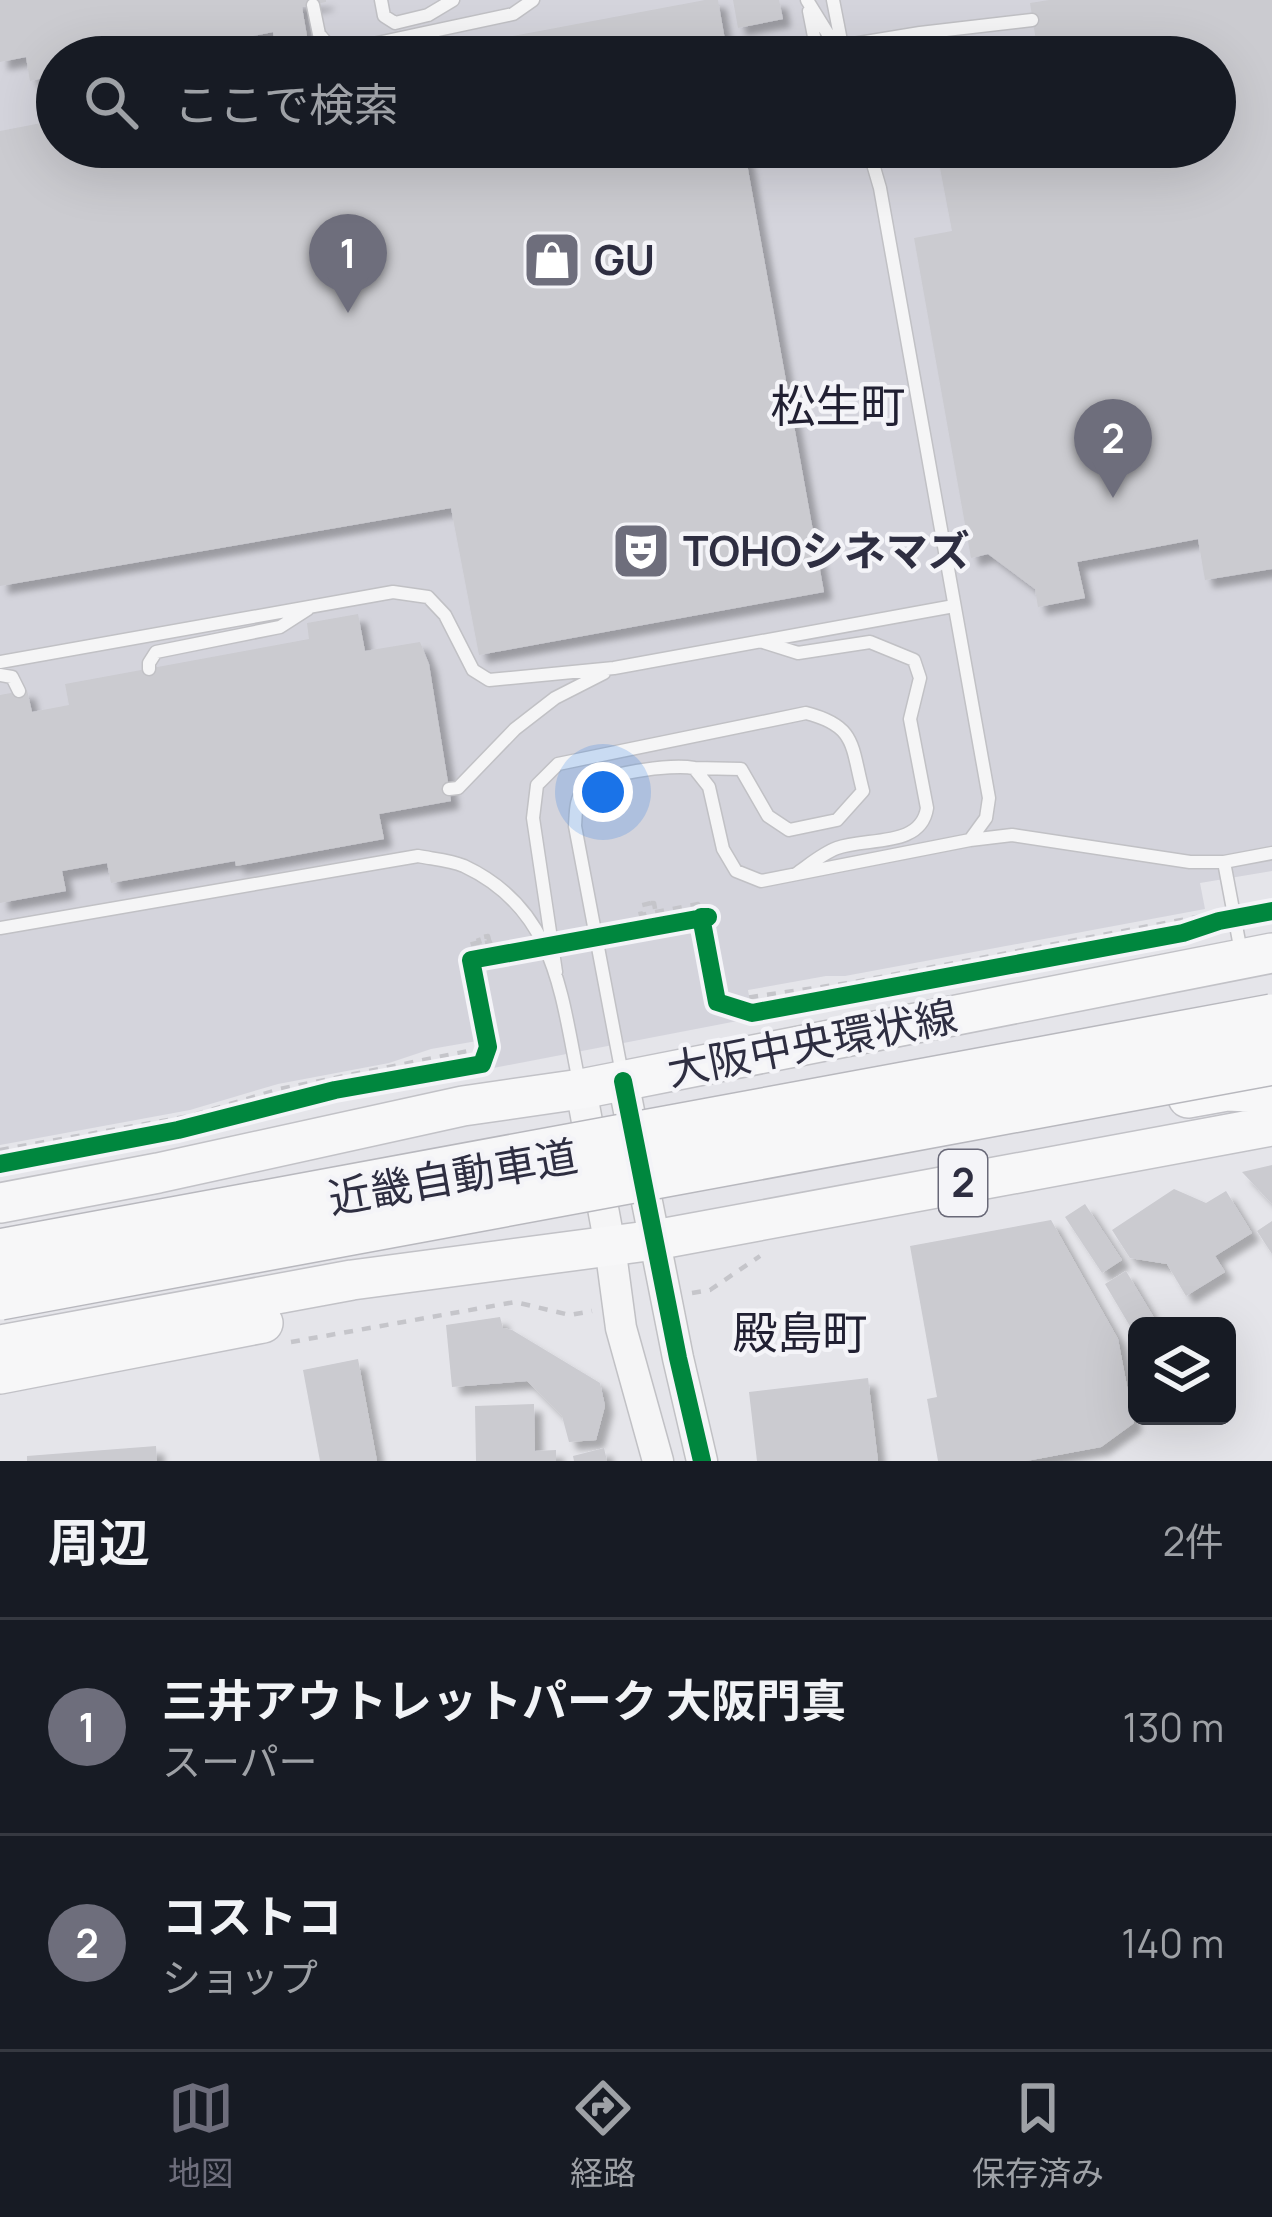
<!DOCTYPE html>
<html lang="ja">
<meta charset="utf-8">
<style>
body{margin:0;font-family:Manrope,"Noto Sans JP",sans-serif;background:#242831;color:#f1f3f6}
.controls{position:absolute;right:36px;bottom:36px;display:grid;overflow:hidden;border-radius:18px;box-shadow:0 12px 48px #0002}
.controls button{width:108px;height:108px;display:grid;place-items:center;padding:0;border:0;border-bottom:3px solid #363941;background:#171b24;color:#f1f3f6;font:60px sans-serif}
.you{position:absolute;left:603px;top:792px;width:42px;height:42px;margin:-30px;border:9px solid #fff;border-radius:50%;background:#1a73e8;box-shadow:0 0 0 18px #1a73e833}
.badge{display:grid;place-items:center;width:78px;height:78px;border-radius:50%;background:#6e6e7c;color:#fff;font-size:39px;font-weight:700}
.pin{position:absolute;translate:-50% -99px;filter:drop-shadow(0 3px 6px #0008)}
.pin::after{content:'';position:absolute;top:63px;width:42px;height:36px;background:inherit;clip-path:polygon(0 0,100% 0,50% 100%)}
.list{margin:0;padding:0;list-style:none}
h2{display:flex;justify-content:space-between;align-items:center;height:156px;margin:0;padding:0 48px;font-size:51px}
h2 small{font-size:39px;font-weight:400;color:#9ea1a6}
.list li{display:grid;grid-template-columns:78px 1fr auto;gap:36px;align-items:center;box-sizing:border-box;height:216px;padding:0 48px;border-top:3px solid #363941}
.list b{display:block;font-size:45px;white-space:nowrap}
.list p{margin:0;font-size:39px;white-space:nowrap;color:#9ea1a6}
.list em{font-size:39px;font-style:normal;color:#9ea1a6}
.icon{flex:none;width:66px;height:66px;fill:none;stroke:currentColor;stroke-width:2;stroke-linecap:round;stroke-linejoin:round}
.map{position:relative;flex:none;width:1272px;height:1461px;overflow:hidden}
.search{position:absolute;background:#171b24;box-shadow:0 12px 48px #0002;left:36px;right:36px;top:36px;height:132px;display:flex;align-items:center;gap:30px;box-sizing:border-box;padding:0 42px;border-radius:66px;color:#9ea1a6;font-size:45px}
.sheet{height:588px;background:#171b24}
nav{display:flex;justify-content:space-around;align-items:center;box-sizing:border-box;height:168px;border-top:3px solid #363941;background:#171b24;font-size:33px;color:#9ea1a6}
nav a{display:grid;justify-items:center;gap:6px}
nav .on{color:#6e6e7c}
.map>svg:first-child{display:block}
.built{fill:#d4d4dc;fill-rule:evenodd}
.building{fill:#cbcbd0;filter:url(#shadow)}
.lines{fill:none;stroke-linecap:round;stroke-linejoin:round}
.service-casing{stroke:#c1c1c5;stroke-width:15}
.tertiary-casing{stroke:#c1c1c5;stroke-width:33}
.primary-casing{stroke:#c2c2c7;stroke-width:42}
.path{stroke:#c5c5ca;stroke-width:4.5;stroke-dasharray:9 9;stroke-linecap:butt}
.service{stroke:#f5f5f6;stroke-width:12}
.tertiary{stroke:#f5f5f6;stroke-width:30}
.primary{stroke:#f7f7f8;stroke-width:39}
.motorway-bridge-casing{stroke:#b8b8be;stroke-width:48;stroke-linecap:butt}
.path-bridge{stroke:#c5c5ca;stroke-width:4.5;stroke-dasharray:9 9;stroke-linecap:butt}
.motorway-bridge{stroke:#f7f7f8;stroke-width:45}
.cycleway-casing{stroke:#f4f4f8;stroke-width:26}
.cycleway{stroke:#00873e;stroke-width:18}
.labels{text-anchor:middle;stroke-width:9;stroke-linejoin:round;paint-order:stroke}
.shield{fill:#f4f4f8;stroke:#696978;stroke-width:3}
.shield-label{font-size:39px;font-weight:bold;fill:#2e2e41}
.poi-label{font-size:42px;font-weight:bold;fill:#2e2e41;stroke:#f4f4f8;text-anchor:start}
.street-label{font-size:42px;fill:#2e2e41;stroke:#f4f4f8}
.neighbourhood-label{font-size:45px;fill:#212032;stroke:#f4f4f8}
</style>
<div class="map">
<svg width="1272" height="1461" viewBox="0 0 1272 1461">
<defs>
<filter id="shadow"><feDropShadow dx="8" dy="8" stdDeviation="3" flood-color="#0004"/></filter>
</defs>
<rect width="100%" height="100%" fill="#e5e5ea"/>
<path class="built" d="M0,0H1272V871L1200,883L1205,909L845,976H826L748,990L753,1018L483,1070L477,1041L431,1049L389,1063L278,1084L190,1110L0,1145ZM57,57H1215V147H57Z"/>
<path class="building" d="M0,0H326V2L302,7L308,42L275,48L273,32L149,57H57V75L30,81L26,57L0,62Z
M705,0H718L728,57H412V55Z
M733,0H779L783,19L738,28Z
M1049,0H1272V569L1205,580L1198,539L1077,562L1085,598L1038,607L1035,589L988,554L971,558L914,238L952,231L936,147H1215V57H995V55L1037,47L1030,3Z
M57,120V147H744L824,592L479,655L451,508L0,586V131Z
M358,614L365,651L420,642L429,664L451,801L379,814L384,839L236,866L235,861L111,883L107,863L62,871L66,891L0,903V695L27,690L32,712L69,705L65,684L309,639L307,623Z
M1272,1165V1204L1242,1172Z
M1174,1189L1206,1203L1226,1191L1252,1233L1215,1256L1225,1272L1186,1296L1167,1264L1130,1258L1112,1230Z
M1085,1204L1122,1260L1102,1273L1065,1217Z
M1051,1220L1118,1339L1134,1423L1101,1447L1026,1461H938L927,1399L937,1397L910,1246Z
M1272,1221V1254L1257,1231Z
M1126,1271L1159,1326H1137V1338L1105,1284Z
M500,1317L503,1328L512,1330L600,1383L605,1406L596,1440L569,1442L562,1416L527,1381L452,1387L446,1325Z
M358,1359L377,1461H320L303,1370Z
M868,1378L878,1461H757L749,1392Z
M534,1404L535,1451L556,1450V1461H476L475,1406Z
M156,1446L157,1461H27V1456Z
M604,1448L607,1461H574L573,1456Z"/>
<g class="lines">
<g class="service-casing">
<path id="service" d="M381,0L384,16L395,23L428,15L453,0
M807,0L836,47L840,46
M833,0L842,46L847,45L850,57
M313,5L319,34L330,47L354,48L513,14L533,0
M809,11L818,57
M847,45L920,33L1032,20
M763,642L798,653L870,642L914,660L920,678L910,719L927,808C921,848 867,837 837,848C823,853 809,865 796,874
M0,662L393,592L428,597L445,615L473,670L489,680L614,668L954,606
M149,669V663L156,652L280,627L308,609
M0,675L12,677L19,691
M449,789L458,788L515,729L555,698L604,673
M970,840L1012,835L1190,862H1224L1272,853
M1224,862L1241,952
M0,928L418,856C433,859 450,860 464,866C556,909 561,994 579,1082
M556,972L533,818L537,785L558,764L806,713C857,726 851,746 863,791L837,820L789,830L768,816L741,769L694,768
M622,1074L575,826C576,813 575,799 584,789C600,773 672,764 694,768L709,787L723,849L736,871L761,881L970,840L986,818L989,798L880,188L868,147"/>
</g>
<g class="tertiary-casing">
<path id="tertiary" d="M623,1081L678,1358L702,1461
M581,1089L610,1246L621,1328L658,1461"/>
</g>
<g class="primary-casing">
<path id="primary" d="M1188,1098L1227,1091L1272,1093
M0,1203L158,1173L463,1106L581,1089L1272,953
M0,1345L352,1280L655,1240L1272,1126
M0,1374L263,1323"/>
</g>
<path class="path" d="M651,903L639,906L641,915L698,904L701,917
M1254,914L1272,911
M708,917H701L717,1002L849,983L1197,917L1213,920
M485,943L490,942L493,956
M471,960L468,945L489,940L488,936L478,938
M0,1150L190,1116L280,1089L488,1047L471,960L483,958
M692,1293L710,1290L760,1256
M291,1342L515,1302L570,1315L592,1311"/>
<use href="#service" class="service"/>
<use href="#tertiary" class="tertiary"/>
<use href="#primary" class="primary"/>
<g class="motorway-bridge-casing">
<path id="motorway-bridge" d="M0,1252L1272,1017
M0,1297L1272,1062"/>
</g>
<path class="path-bridge" d="M651,903H654L656,914L653,915
M478,938L480,944
M483,958L708,917"/>
<use href="#motorway-bridge" class="motorway-bridge"/>
<g class="cycleway-casing">
<path id="cycleway" d="M708,917H701L717,1002L752,1013L1183,933L1219,921L1272,911
M623,1081L678,1358L702,1461
M0,1164L178,1130L335,1090L482,1064L488,1047L471,960L708,917"/>
</g>
<use href="#cycleway" class="cycleway"/>
</g>
<defs>
<g id="shop-square" transform="scale(3)"><rect x="-9" y="-9" width="18" height="18" rx="4" fill="#6e6e7c" stroke="#f4f4f8"/><path d="M-5-2.5h2.3a2.7 3.5 0 0 1 5.4 0H5L5.5 6h-11ZM-1.5-2.5h3a1.5 2.3 0 0 0-3 0Z" fill="#fff"/></g>
<g id="theatre-square" transform="scale(3)"><rect x="-9" y="-9" width="18" height="18" rx="4" fill="#6e6e7c" stroke="#f4f4f8"/><path d="M-5-5.5Q0-4 5-5.5V0Q5 5 0 6Q-5 5-5 0ZM-3.3-2.5H-1v1.5H-3.3ZM1-2.5H3.3v1.5H1ZM-2.8 1Q0 5.5 2.8 1Z" fill="#fff"/></g>
</defs>
<g fill-rule="evenodd">
<use href="#shop-square" x="552" y="260"/>
<use href="#theatre-square" x="641" y="551"/>
</g>
<g class="labels">
<rect class="shield" x="939" y="1150" width="48" height="66" rx="9"/>
<g class="shield-label">
<text x="963" y="1197">2</text>
</g>
<g class="poi-label">
<text x="594" y="275">GU</text>
<text x="683" y="566">TOHOシネマズ</text>
</g>
<g class="street-label">
<text transform="translate(812 1043) rotate(-11)" y="15">大阪中央環状線</text>
<text transform="translate(453 1177) rotate(-10)" y="15">近畿自動車道</text>
</g>
<g class="neighbourhood-label">
<text x="838" y="422">松生町</text>
<text x="800" y="1349">殿島町</text>
</g>
</g>
</svg>
<div class="controls">
<button><svg class="icon" aria-label="layers" viewBox="0 0 24 24"><path d="M12 4l9 5-9 5-9-5zM3 14l9 5 9-5"/></svg></button>
</div>
<div class="you"></div>
<div class="pin badge" style="left:348px;top:313px">1</div>
<div class="pin badge" style="left:1113px;top:498px">2</div>
<div class="search"><svg class="icon" aria-label="search" viewBox="0 0 24 24"><circle cx="10" cy="10" r="6"/><path d="M15 15l6 6"/></svg>ここで検索</div>
</div>
<section class="sheet">
<h2>周辺<small>2件</small></h2>
<ul class="list">
<li><span class="badge">1</span><div><b>三井アウトレットパーク 大阪門真</b><p>スーパー</p></div><em>130 m</em></li>
<li><span class="badge">2</span><div><b>コストコ</b><p>ショップ</p></div><em>140 m</em></li>
</ul>
</section>
<nav>
<a class="on"><svg class="icon" aria-label="map" viewBox="0 0 24 24"><path d="M3 6l6-2 6 2 6-2v14l-6 2-6-2-6 2zM9 4v14M15 6v14"/></svg>地図</a>
<a><svg class="icon" aria-label="directions" viewBox="0 0 24 24"><path d="M12 3l9 9-9 9-9-9zM9 14v-3h6M13 9l2 2-2 2"/></svg>経路</a>
<a><svg class="icon" aria-label="saved" viewBox="0 0 24 24"><path d="M7 4h10v16l-5-4-5 4z"/></svg>保存済み</a>
</nav>
